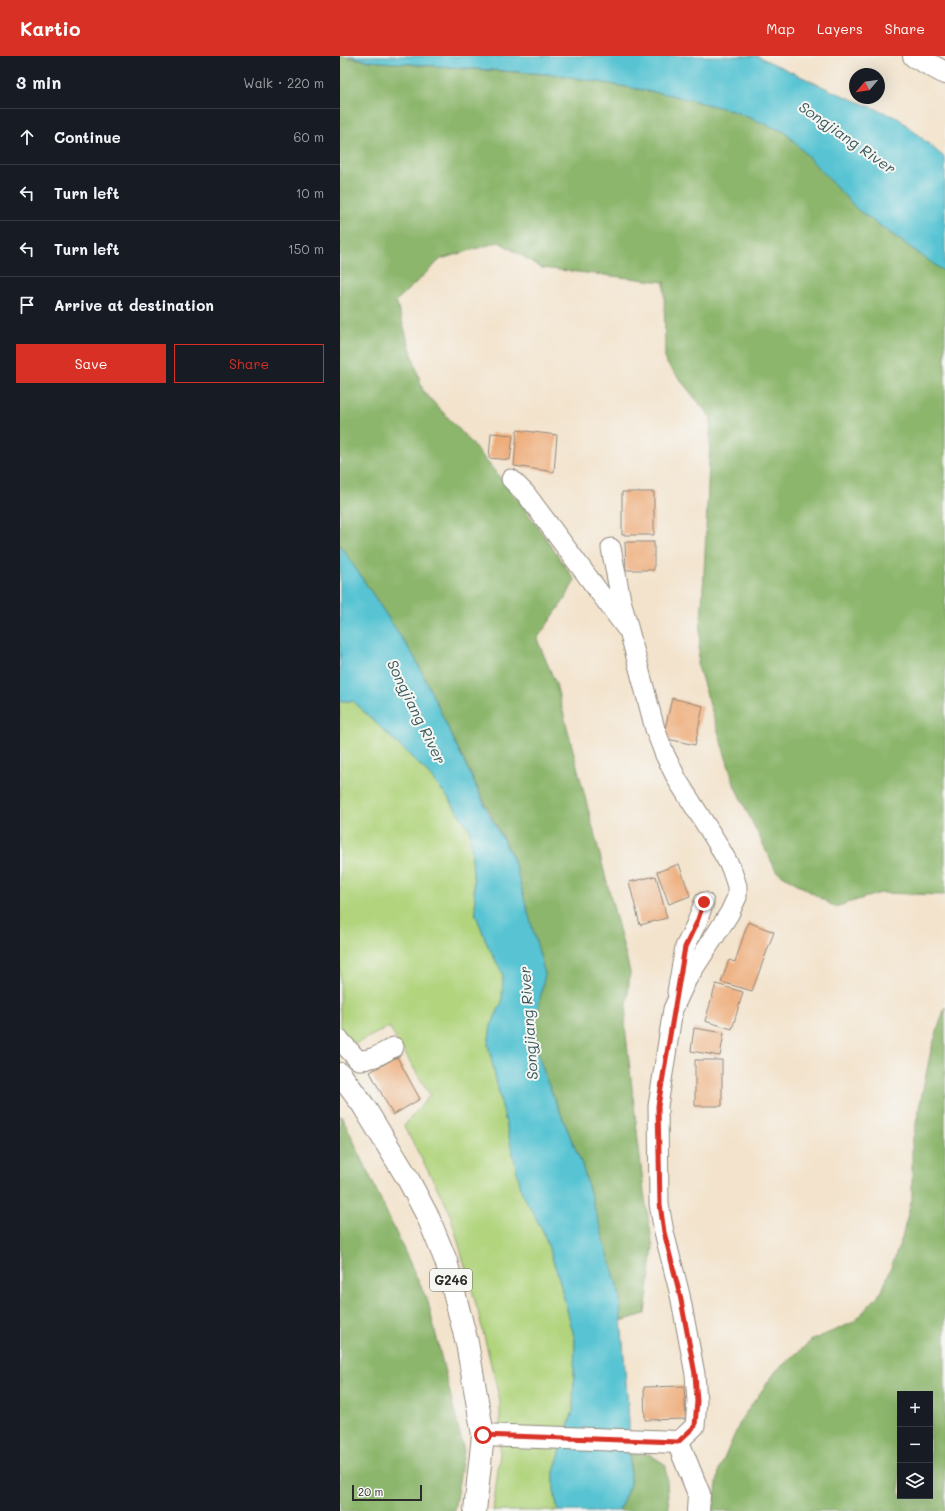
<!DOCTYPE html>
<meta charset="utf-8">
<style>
body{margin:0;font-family:Mali,sans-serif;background:#242831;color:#f1f3f6}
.controls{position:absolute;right:12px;bottom:12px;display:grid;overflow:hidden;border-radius:0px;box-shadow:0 4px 16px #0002}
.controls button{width:36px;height:36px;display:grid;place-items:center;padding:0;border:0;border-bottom:1px solid #363941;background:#171b24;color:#f1f3f6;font:20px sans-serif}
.compass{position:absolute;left:509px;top:12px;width:36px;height:36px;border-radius:50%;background:#171b24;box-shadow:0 4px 16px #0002;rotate:241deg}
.scale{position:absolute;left:12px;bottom:10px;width:70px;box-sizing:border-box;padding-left:4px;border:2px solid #2b2b2b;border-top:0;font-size:11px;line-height:14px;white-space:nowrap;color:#2b2b2b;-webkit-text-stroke:3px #f6f6f2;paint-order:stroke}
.stop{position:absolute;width:12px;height:12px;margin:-9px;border:3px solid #d93025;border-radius:50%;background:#fff}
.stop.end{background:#d93025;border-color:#fff;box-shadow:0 1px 4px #0008}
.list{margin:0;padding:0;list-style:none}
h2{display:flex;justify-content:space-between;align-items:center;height:52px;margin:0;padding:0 16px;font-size:17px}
h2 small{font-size:13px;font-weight:400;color:#9ea1a6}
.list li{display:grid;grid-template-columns:26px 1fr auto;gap:12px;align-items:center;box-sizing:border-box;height:56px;padding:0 16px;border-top:1px solid #363941}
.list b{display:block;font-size:15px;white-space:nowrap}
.list em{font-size:13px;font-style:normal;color:#9ea1a6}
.actions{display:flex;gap:8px;padding:12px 16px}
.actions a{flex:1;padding:9px 0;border:1px solid #d93025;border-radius:0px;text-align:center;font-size:14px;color:#d93025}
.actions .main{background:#d93025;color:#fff}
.icon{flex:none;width:22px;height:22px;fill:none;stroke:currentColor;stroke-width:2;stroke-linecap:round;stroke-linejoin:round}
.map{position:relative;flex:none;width:605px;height:1455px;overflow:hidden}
header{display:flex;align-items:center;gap:24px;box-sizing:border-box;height:56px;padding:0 20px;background:#d93025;color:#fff}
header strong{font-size:19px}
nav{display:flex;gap:22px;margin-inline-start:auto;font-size:14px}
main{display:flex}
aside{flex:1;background:#171b24}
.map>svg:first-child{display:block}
.green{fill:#b1d47d;stroke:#6e8054}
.forest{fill:#8cb66c;stroke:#5c704c;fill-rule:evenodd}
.water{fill:#59c4d3;stroke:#42787f}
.building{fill:#eeac79}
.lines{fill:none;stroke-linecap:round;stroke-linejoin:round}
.street-casing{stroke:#8f877c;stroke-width:21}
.secondary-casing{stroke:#8f877c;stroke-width:24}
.highway-casing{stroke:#8f877c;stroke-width:24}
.street{stroke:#fff;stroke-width:19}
.secondary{stroke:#fff;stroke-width:22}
.highway{stroke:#fff;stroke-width:22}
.route{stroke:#d93025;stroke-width:5}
.labels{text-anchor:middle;stroke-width:4;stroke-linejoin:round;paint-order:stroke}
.shield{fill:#f6f6f2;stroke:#686867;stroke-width:1}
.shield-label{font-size:13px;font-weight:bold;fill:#2b2b2b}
.water-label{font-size:15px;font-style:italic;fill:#39595d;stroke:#f6f6f2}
</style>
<header>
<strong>Kartio</strong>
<nav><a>Map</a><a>Layers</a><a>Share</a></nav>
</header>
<main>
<aside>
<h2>3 min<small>Walk · 220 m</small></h2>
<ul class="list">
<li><svg class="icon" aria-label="ahead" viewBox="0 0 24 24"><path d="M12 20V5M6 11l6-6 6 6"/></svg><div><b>Continue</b></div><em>60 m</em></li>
<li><svg class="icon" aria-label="left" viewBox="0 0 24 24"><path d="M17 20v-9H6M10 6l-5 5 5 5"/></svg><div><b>Turn left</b></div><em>10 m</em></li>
<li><svg class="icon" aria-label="left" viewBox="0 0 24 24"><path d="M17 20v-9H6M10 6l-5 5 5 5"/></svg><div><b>Turn left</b></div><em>150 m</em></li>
<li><svg class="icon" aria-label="arrive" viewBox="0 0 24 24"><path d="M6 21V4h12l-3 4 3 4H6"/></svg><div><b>Arrive at destination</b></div></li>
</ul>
<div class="actions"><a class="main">Save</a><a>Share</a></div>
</aside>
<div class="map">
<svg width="605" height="1455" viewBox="0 0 605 1455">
<rect width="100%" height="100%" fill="#f6f6f2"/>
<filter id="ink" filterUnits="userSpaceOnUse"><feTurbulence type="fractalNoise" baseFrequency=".025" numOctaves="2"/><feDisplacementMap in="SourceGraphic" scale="8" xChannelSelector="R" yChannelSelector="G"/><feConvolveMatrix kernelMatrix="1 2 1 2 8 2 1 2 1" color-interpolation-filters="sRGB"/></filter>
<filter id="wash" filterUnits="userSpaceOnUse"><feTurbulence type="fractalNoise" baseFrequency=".012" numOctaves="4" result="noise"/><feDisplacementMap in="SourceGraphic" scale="16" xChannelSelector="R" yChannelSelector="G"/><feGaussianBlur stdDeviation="0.9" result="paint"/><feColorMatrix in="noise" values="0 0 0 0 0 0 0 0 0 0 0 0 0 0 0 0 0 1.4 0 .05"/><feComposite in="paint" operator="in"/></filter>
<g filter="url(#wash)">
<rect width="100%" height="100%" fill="#f3e3cc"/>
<path class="green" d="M0,645H13L86,715L109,743L130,775L136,859L148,890L163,918L162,946L151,970L148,989L182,1137L203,1175L218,1219L235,1284L233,1355L214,1416V1434L218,1455H153L160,1397V1345L138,1255L109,1154L64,1070L90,1039L49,971L13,989L0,976Z"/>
<path class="forest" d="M0,0L29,5L114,12L220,19L331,39L390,54L445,76L518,154L605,216V839L540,837L495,851L436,815L395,731L358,610L364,518L371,362L325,305L324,226L202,212L159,186L101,203L56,245L83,335L130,385L180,446L235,524L225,543L197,583L216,628L290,916L285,970L304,1136L313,1191L305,1258L281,1265L279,1236L241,1106L206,1023L199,1001L194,972L205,918L173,802L125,707L75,602L0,489Z
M605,951V1455H373L379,1414L402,1362L436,1315L472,1284L514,1266L542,1235L561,1185L572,1143V1087L591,994ZM560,1338H590V1440H560Z
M0,1059L4,1064L88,1246L124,1395L114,1455H0Z
M290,1398H309L326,1409L329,1455H279L290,1428Z"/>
<path class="water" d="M8,0H417L490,34L558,62L605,102V216L518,154L445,76L390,54L331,39L220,19L29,5Z
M0,489L75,602L149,758L173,802L205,918L194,972L199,1001L206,1023L241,1106L279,1236L289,1365L290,1428L279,1455H218L214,1434V1416L233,1355L235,1284L218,1219L203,1175L182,1137L148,989L151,970L162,946L163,918L148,890L136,859L130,774L109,743L86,715L13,645H0Z"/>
<g id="blocks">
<path class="building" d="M177,374L217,379L214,416L174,410Z
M151,377L173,379L170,404L149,402Z
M282,436H314V479H282Z
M285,486H314V514H286Z
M332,642L363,650L355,689L323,682Z
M339,808L350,840L329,848L317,816Z
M316,820L327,862L300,869L289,826Z
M408,866L434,876L412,935L381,926L389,904L395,906Z
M376,928L403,936L392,973L365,965Z
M354,972L384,977L380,1000L351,995Z
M57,1001L80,1043L53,1059L30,1016Z
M355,1004H382V1050H355Z
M344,1330L346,1363L305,1364L304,1331Z"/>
</g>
</g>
<g filter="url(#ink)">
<use href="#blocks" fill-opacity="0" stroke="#8f877c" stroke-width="1"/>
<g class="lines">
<g class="street-casing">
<path id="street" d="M171,423L186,438L286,572
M271,492L281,544L315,673L325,699L338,725L376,785L391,812L397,830V841L389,858L347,923L333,953L318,1050L319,1148L324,1176L340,1239L355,1318L357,1345L355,1370L338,1386
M337,936L345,891L357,866L364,846
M0,984L18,1004C32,1005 42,997 54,991"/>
</g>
<g class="secondary-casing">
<path id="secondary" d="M143,1379L338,1386L359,1438L358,1455"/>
</g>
<g class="highway-casing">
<path id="highway" d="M574,0L605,17
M0,1018L23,1049L68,1123L88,1161L106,1205L127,1287L143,1379L135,1455"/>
</g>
<use href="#street" class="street"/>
<use href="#secondary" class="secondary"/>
<use href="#highway" class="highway"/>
</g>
</g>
<g class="lines" filter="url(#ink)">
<path class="route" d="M143,1379L338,1386L355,1370L357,1345L355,1318L340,1239L324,1176L320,1148L318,1050L345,891L357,866L364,846"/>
</g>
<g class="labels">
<rect class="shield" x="90" y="1213" width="42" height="22" rx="3"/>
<g class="shield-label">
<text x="111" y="1229">G246</text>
</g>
<g class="water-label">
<text transform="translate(507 82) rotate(35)" y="5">Songjiang River</text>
<text transform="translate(76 656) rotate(64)" y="5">Songjiang River</text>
<text transform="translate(189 967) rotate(-94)" y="5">Songjiang River</text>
</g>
</g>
</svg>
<div class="controls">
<button>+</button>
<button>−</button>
<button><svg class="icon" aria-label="layers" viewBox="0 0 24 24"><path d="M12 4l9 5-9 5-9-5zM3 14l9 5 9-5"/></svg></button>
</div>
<svg class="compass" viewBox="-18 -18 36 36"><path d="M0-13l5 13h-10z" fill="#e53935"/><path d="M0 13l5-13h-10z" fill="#9ea1a6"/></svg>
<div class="scale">20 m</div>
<div class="stop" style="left:143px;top:1379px"></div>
<div class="stop end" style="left:364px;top:846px"></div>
</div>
</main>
